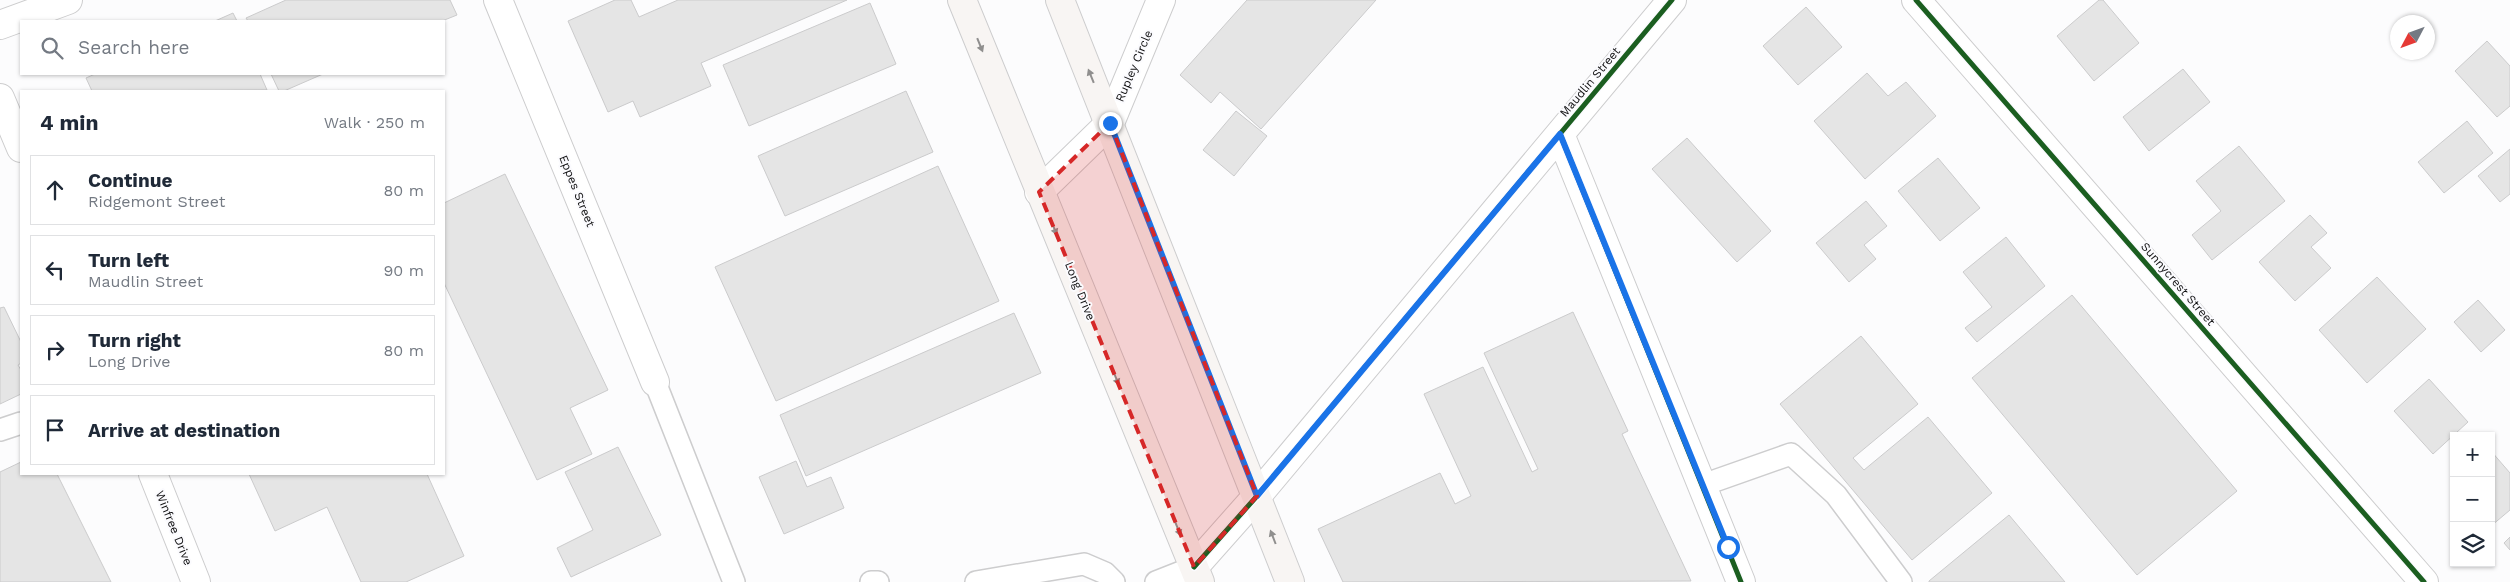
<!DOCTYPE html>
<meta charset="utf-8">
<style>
body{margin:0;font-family:"Work Sans",sans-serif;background:#f2f2f3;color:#1f2937}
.controls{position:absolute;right:15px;bottom:15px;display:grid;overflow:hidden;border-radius:0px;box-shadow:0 1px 4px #0004}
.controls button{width:45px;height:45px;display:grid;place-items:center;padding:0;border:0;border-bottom:1px solid #e0e1e3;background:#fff;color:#1f2937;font:25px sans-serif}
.compass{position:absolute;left:2390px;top:15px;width:45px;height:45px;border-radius:50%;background:#fff;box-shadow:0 1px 4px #0004;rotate:229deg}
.stop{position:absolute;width:15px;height:15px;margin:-11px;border:4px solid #1a73e8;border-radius:50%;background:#fff}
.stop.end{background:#1a73e8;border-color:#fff;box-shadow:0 1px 5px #0008}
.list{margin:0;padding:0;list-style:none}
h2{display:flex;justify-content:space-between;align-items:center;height:65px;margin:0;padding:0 20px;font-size:21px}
h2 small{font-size:16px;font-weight:400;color:#747a83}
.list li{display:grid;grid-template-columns:32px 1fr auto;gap:15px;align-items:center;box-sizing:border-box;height:70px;margin:0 10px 10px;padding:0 10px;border:1px solid #e0e1e3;border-radius:0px}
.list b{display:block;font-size:19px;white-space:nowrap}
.list p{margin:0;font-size:16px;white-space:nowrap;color:#747a83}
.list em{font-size:16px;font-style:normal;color:#747a83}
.icon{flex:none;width:28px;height:28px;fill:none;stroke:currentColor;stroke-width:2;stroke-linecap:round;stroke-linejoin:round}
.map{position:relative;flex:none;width:2510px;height:582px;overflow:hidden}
.search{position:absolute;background:#fff;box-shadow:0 1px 4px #0004;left:20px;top:20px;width:425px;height:55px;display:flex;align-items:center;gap:12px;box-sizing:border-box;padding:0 18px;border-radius:0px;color:#747a83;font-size:19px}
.panel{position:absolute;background:#fff;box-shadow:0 1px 4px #0004;left:20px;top:90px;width:425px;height:385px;border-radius:0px}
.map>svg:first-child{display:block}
.building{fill:#e5e5e5;stroke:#cbcbcc}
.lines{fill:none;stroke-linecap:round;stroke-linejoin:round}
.lane-casing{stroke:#cdcdce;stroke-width:24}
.street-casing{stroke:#cdcdce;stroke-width:30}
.secondary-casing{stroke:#cdcdce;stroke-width:30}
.lane{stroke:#fff;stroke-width:21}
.street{stroke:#fff;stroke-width:28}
.secondary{stroke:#f8f5f3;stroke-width:28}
.cycleway-casing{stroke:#fbfbfe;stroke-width:8}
.cycleway{stroke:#1b5e20;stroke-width:5}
.oneway{fill:#908f8e}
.route{stroke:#1a73e8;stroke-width:6}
.marked{fill:#d62828;fill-opacity:0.2;stroke:#d62828;stroke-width:4;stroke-dasharray:10 6;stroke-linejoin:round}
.labels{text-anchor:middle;stroke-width:4;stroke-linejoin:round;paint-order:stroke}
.street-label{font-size:12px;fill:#121213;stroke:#fbfbfe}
</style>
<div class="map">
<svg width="2510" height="582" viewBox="0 0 2510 582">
<rect width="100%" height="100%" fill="#fcfcfd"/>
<path class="building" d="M286,0H450L457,15L442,21H248L246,18Z
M615,0H631L639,17L678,0H847L701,63L711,86L640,117L633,101L608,112L568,21Z
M1247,0H1376L1261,129L1220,92L1211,103L1180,75Z
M2099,0H2103L2139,43L2094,81L2057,36Z
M870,3L896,64L749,126L723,65Z
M1806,7L1842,47L1798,85L1763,46Z
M233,13L237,21H215Z
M2487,41L2510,66V106L2497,117L2455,71Z
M2183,69L2210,102L2149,151L2123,117Z
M1867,73L1888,96L1906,82L1936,116L1865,179L1814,121Z
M95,74H260L267,90L92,91L86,78Z
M271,74H323L284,91H279Z
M906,91L933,152L785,216L758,156Z
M1236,111L1267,136L1234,176L1203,150Z
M2467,121L2493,153L2444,193L2418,162Z
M1687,138L1771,231L1737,262L1652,169Z
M2239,146L2285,201L2212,260L2192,235L2221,211L2196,181Z
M2510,149V194L2500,202L2478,176Z
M1938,158L1980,208L1940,241L1898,191Z
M938,166L999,301L776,401L715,267Z
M505,174L608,390L570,408L592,454L537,480L444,283V203Z
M1866,201L1887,226L1864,245L1876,259L1849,282L1816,243Z
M2310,215L2327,233L2311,247L2331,268L2295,301L2259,262Z
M2006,237L2045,286L1977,342L1965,328L1992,307L1963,272Z
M2377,277L2426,329L2367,383L2319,330Z
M2072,295L2237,491L2137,575L1972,378Z
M2478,300L2505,330L2481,352L2454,322Z
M4,307L21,342V363L18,365L21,370V394L0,404V308Z
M1573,312L1628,431L1622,434L1691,581L1343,582L1318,529L1440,473L1455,504L1471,496L1424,394L1483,367L1532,472L1538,469L1484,353Z
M1014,313L1041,373L806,476L780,415Z
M1861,336L1918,404L1853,458L1864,470L1928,417L1992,493L1912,560L1780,404Z
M2429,379L2468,422L2433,454L2394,411Z
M618,447L661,535L571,577L557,548L593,530L565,472Z
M2491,451L2510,473V510L2491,526Z
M796,461L807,487L831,477L844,508L784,534L759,477Z
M21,462V474H57L111,582H0V472Z
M249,474H427L464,556L406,582H361L327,507L275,531Z
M2009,515L2065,582H1929V581Z
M2510,537V550L2504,543Z"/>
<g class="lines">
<g class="lane-casing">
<path id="lane" d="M655,382L734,582
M0,430L21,423
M1703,485L1791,454L1836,495L1901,582
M871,582H878
M976,582L1084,564L1105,573L1114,582
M1156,582L1194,567"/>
</g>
<g class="street-casing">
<path id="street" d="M498,0L655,382
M1916,0L2424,582
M0,25L68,0
M0,98L21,148
M1560,134L1741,582
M1039,192L1110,123L1161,0
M153,474L196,582
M1194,567L1257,496L1672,0"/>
</g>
<g class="secondary-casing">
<path id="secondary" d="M962,0L1200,582
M1060,0L1290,582"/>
</g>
<use href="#lane" class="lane"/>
<use href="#street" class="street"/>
<use href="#secondary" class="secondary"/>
<g class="cycleway-casing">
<path id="cycleway" d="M1916,0L2424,582
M1560,134L1741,582
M1194,567L1257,496L1672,0"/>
</g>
<use href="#cycleway" class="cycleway"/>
</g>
<defs><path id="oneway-solid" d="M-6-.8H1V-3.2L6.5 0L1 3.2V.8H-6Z" transform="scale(1.25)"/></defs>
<g class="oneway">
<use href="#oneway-solid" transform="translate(980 45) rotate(68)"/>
<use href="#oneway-solid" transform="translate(1091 76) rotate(-112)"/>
<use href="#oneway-solid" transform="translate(1054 228) rotate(68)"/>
<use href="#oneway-solid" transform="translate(1116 378) rotate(68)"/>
<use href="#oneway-solid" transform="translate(1178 529) rotate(68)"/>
<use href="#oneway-solid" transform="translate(1273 537) rotate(-111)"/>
</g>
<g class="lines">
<path class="route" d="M1110,123L1257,496L1560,134L1728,547"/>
</g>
<path class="marked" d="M1110,123L1257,496L1194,567L1039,192Z"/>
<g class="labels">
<g class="street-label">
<text transform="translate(1134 66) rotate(-67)" y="4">Rupley Circle</text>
<text transform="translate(1590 82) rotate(-50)" y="4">Maudlin Street</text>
<text transform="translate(577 191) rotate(68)" y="4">Eppes Street</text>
<text transform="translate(2178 284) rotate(49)" y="4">Sunnycrest Street</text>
<text transform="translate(1080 291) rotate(68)" y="4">Long Drive</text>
<text transform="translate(174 528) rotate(68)" y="4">Winfree Drive</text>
</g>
</g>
</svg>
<div class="controls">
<button>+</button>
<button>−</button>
<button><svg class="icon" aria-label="layers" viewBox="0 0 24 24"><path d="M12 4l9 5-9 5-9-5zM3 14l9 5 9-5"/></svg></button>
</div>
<svg class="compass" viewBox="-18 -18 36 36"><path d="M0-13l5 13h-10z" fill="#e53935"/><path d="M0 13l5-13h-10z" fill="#747a83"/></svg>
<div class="stop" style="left:1728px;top:547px"></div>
<div class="stop end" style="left:1110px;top:123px"></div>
<div class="search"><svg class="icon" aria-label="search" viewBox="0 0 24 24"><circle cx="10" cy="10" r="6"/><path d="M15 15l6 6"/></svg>Search here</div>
<section class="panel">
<h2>4 min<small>Walk · 250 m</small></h2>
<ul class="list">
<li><svg class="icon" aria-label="ahead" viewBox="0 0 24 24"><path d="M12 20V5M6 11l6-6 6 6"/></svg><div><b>Continue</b><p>Ridgemont Street</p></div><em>80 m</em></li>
<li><svg class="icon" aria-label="left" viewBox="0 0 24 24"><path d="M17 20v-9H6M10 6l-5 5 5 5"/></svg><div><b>Turn left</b><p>Maudlin Street</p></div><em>90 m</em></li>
<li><svg class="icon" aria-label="right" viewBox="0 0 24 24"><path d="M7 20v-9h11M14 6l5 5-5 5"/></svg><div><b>Turn right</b><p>Long Drive</p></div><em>80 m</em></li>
<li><svg class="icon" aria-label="arrive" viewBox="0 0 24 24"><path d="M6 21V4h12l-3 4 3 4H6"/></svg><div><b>Arrive at destination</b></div></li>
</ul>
</section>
</div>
